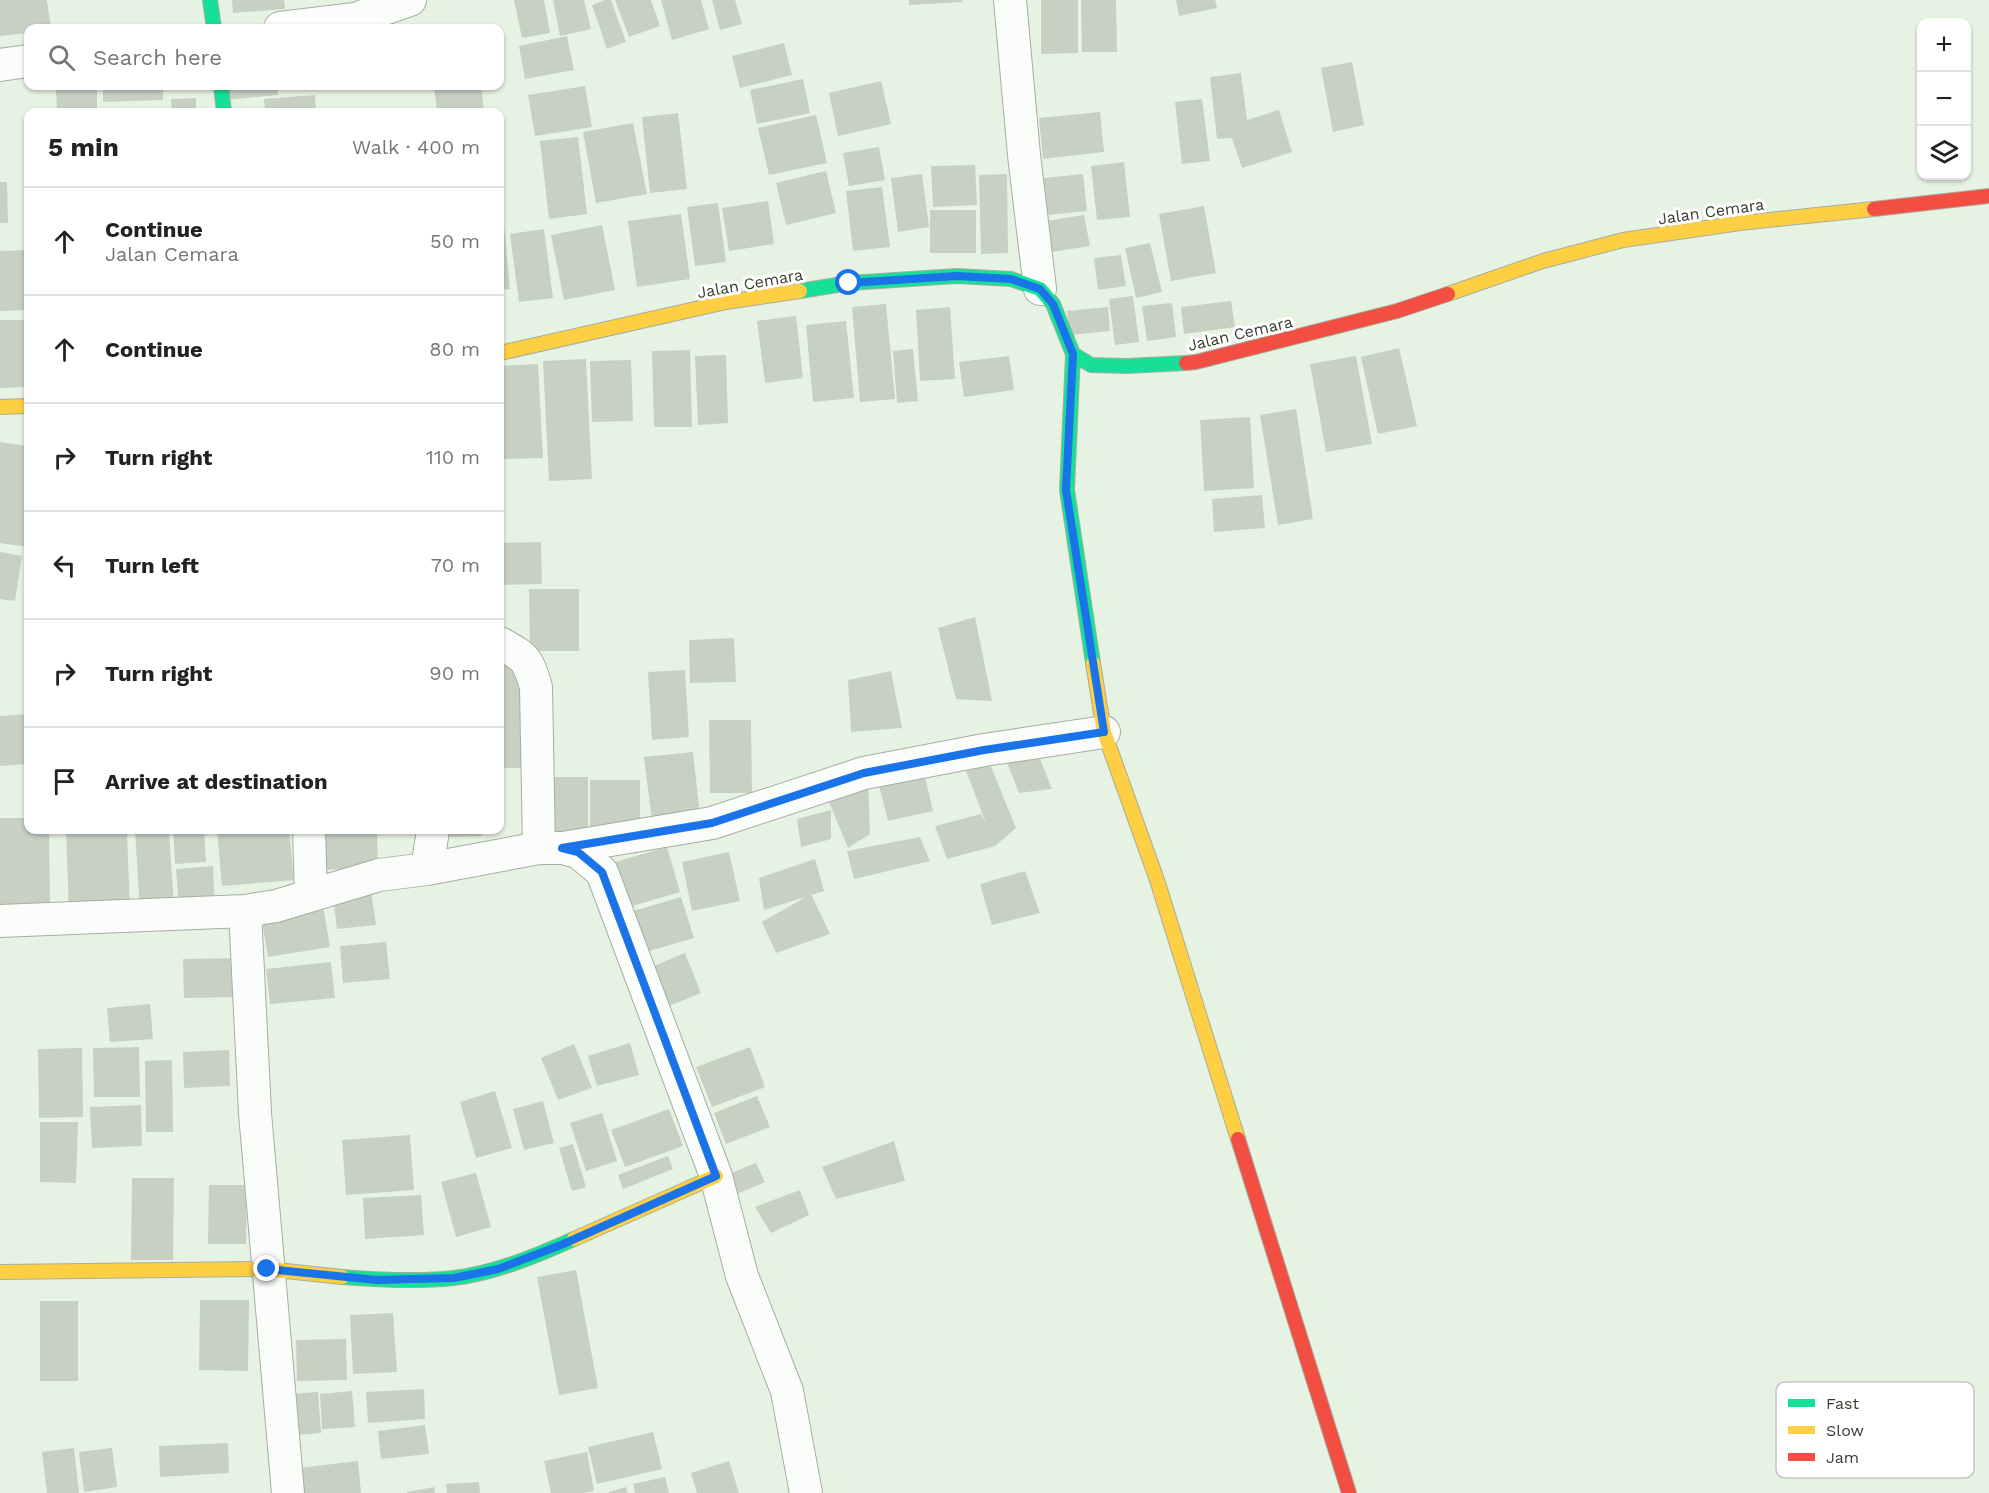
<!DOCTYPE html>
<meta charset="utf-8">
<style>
body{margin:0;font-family:"Work Sans",sans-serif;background:#f6f6f6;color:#222}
.controls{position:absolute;right:18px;top:18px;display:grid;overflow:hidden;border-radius:12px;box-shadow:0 2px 4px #0004}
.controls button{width:54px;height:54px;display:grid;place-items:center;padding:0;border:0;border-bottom:2px solid #e0e0e0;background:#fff;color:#222;font:30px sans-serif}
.stop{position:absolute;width:18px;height:18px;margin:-14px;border:4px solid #1a73e8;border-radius:50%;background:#fff}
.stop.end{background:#1a73e8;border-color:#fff;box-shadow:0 2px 6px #0008}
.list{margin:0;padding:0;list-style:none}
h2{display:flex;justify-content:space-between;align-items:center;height:78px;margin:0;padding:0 24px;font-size:26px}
h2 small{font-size:20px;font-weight:400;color:#767676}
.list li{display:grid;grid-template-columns:39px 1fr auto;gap:18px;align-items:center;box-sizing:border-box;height:108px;padding:0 24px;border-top:2px solid #e0e0e0}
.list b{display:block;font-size:22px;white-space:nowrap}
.list p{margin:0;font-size:20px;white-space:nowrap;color:#767676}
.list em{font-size:20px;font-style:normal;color:#767676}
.icon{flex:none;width:33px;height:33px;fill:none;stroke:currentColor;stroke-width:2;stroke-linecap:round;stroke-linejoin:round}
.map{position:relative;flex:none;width:1989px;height:1493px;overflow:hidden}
.search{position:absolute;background:#fff;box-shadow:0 2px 4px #0004;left:24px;top:24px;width:480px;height:66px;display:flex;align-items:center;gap:15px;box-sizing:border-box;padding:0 21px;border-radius:12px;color:#767676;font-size:22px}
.panel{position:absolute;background:#fff;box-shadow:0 2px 4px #0004;left:24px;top:108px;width:480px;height:726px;border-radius:12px}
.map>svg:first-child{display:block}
.building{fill:#c7d0c2}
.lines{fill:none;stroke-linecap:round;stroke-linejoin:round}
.street-casing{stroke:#a5aea1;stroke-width:34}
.fast-casing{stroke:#a5aea1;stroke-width:16}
.slow-casing{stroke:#a5aea1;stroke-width:16}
.jam-casing{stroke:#a5aea1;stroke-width:16}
.street{stroke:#fbfdfb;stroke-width:32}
.fast{stroke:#16e098;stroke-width:14}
.slow{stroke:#ffcf43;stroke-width:14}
.jam{stroke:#f24e42;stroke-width:14}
.route{stroke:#1a73e8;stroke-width:8}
.labels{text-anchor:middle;stroke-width:6;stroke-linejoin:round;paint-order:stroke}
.street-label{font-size:16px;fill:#353e31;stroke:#fff}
.key{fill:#fff;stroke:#c2c5c1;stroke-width:1.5}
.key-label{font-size:16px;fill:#353e31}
</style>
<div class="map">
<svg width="1989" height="1493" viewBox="0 0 1989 1493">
<rect width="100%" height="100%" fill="#e7f3e2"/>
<path class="building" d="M0,0H47L51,28H28V33L0,36Z
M232,0H284L285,9L233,13Z
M514,0H544L550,33L522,38Z
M553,0H584L591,29L560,36Z
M605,0H611L626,42L607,49L592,5Z
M615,0H651L660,26L629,37Z
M661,0H701L709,29L672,40Z
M712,0H735L742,24L720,30Z
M909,0H962L963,2L909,5Z
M1041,0H1078V53L1041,54Z
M1081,0H1116L1117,52H1082Z
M1176,0H1215L1217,8L1179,16Z
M426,24L427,28H405V27Z
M567,36L574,70L525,79L519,46Z
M784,43L792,75L740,88L732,56Z
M1352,62L1364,125L1333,132L1321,68Z
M1241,73L1247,120L1279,110L1292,152L1242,168L1232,138L1217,139L1210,77Z
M803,79L810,113L757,124L750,90Z
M881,81L891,124L838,136L829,93Z
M103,86H163V100L103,102Z
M222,86H277L278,95L224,100Z
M434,86H481L484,112H437Z
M585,86L592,127L535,136L528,95Z
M97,88V112H57L56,90Z
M315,95L316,112H265L264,99Z
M196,98V112H172L171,99Z
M1202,99L1210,161L1182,164L1175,102Z
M1100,112L1104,152L1043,159L1039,118Z
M678,113L687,189L650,193L642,117Z
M816,115L827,163L769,175L758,128Z
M633,123L647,194L596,203L583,132Z
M578,137L587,214L549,219L540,141Z
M879,147L885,180L849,186L843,153Z
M26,148H28V219H26Z
M1124,162L1130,217L1097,220L1091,166Z
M975,165L977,205L933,207L931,166Z
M826,171L836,213L786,225L776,183Z
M922,174L929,227L898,232L891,178Z
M1007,174L1008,253L981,254L979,175Z
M1083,174L1087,211L1037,216L1034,179Z
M0,182H7L8,223H0Z
M882,187L890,247L853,251L846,191Z
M768,201L774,244L729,251L722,208Z
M718,203L726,262L695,266L687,207Z
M1204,206L1216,273L1171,281L1159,214Z
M930,210H976V253H930Z
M681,214L690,279L637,287L628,221Z
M1084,215L1090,246L1045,253L1040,222Z
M504,224L510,289L500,290V225Z
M602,225L615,290L564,300L551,235Z
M544,229L553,298L519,302L510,234Z
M1150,243L1162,292L1136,298L1125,248Z
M28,250V310L0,311V251Z
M1121,255L1126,286L1098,290L1094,258Z
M1133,296L1139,342L1115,345L1109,299Z
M1231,301L1235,327L1184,334L1181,307Z
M1172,303L1176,337L1147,341L1142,306Z
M886,304L895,399L860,402L852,307Z
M950,307L955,379L920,381L916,310Z
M1108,307L1110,331L1070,335L1067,311Z
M796,316L803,378L765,383L757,321Z
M0,320H28V387L0,388Z
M846,321L854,398L813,402L806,325Z
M1399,348L1417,426L1378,434L1361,357Z
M913,349L918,401L897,403L893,351Z
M690,350L692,427H654L652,351Z
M726,355L728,423L698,425L695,356Z
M1009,356L1014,390L964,397L959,362Z
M1356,356L1372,444L1326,452L1310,364Z
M586,359L592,479L549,481L543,361Z
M631,360L633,421L592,422L590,361Z
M538,364L543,458L504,459L500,366Z
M1296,409L1313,519L1278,525L1260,415Z
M1250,417L1254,488L1204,491L1200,420Z
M0,442L28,446V547L0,543Z
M1262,495L1265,528L1214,532L1212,499Z
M541,542L542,584L500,585V543Z
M0,552L22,556L15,601L0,599Z
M529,589H579V651H530Z
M975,617L992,701L956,699L938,628Z
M734,638L736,682L690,683L689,640Z
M527,664V768H500V665Z
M685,670L689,737L652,740L648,672Z
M891,671L902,728L851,732L848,680Z
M28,714V764L0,766V716Z
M709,720H751L752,793H710Z
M1037,751L1052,789L1019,793L1006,760Z
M693,752L700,816L652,821L644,757Z
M990,764L1016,828L995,846L947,859L935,826L981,814L986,823L966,771Z
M924,773L933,811L888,821L878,782Z
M545,777H588V832H545Z
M868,779L870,834L848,848L824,790Z
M590,780H640V826H590Z
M831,810V839L801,847L797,819Z
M0,818H28V830H49L50,907L0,908Z
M66,830H127L130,911L69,914Z
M169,830L174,907L140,910L135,831Z
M173,830H204L206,862L175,864Z
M217,830H289L294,880L222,886Z
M316,830H377L378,868L318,870Z
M447,830H482V836L447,837Z
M920,837L930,861L854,879L847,851Z
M667,847L680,892L629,907L615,862Z
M729,852L740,901L692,911L682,862Z
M815,859L824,891L764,910L759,878Z
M213,866L215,906L179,909L176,869Z
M1025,871L1040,913L992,925L980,884Z
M370,884L376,925L337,929L332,889Z
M811,894L830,934L776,953L762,922Z
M681,897L694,938L642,953L630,912Z
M323,905L330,947L268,957L261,915Z
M386,942L390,979L343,983L340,946Z
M685,953L701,993L664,1008L647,969Z
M244,958V997L184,998L183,959Z
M331,962L335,998L270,1004L266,969Z
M150,1004L153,1039L110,1042L107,1008Z
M630,1043L639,1075L597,1086L588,1056Z
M574,1044L592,1088L558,1100L541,1058Z
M139,1047L140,1097H94L93,1048Z
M750,1047L765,1087L712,1107L696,1067Z
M82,1048L83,1117L39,1118L38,1049Z
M229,1050L230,1086L184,1088L183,1052Z
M172,1060L173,1132H146L145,1061Z
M495,1091L512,1148L476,1158L460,1102Z
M757,1096L770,1127L726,1144L714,1113Z
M543,1101L554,1143L524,1150L513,1109Z
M141,1105L142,1146L92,1148L90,1107Z
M669,1109L683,1146L625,1167L611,1130Z
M602,1113L617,1161L586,1171L570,1123Z
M40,1122H78L76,1183L40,1182Z
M410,1135L414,1190L346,1195L342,1140Z
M894,1141L905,1181L836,1199L822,1167Z
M573,1144L586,1187L572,1191L559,1148Z
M668,1156L673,1169L623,1189L618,1175Z
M756,1163L765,1182L732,1196L724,1176Z
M476,1173L491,1227L456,1237L441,1182Z
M132,1178H174L173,1260H131Z
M209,1185H247L246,1244H208Z
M800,1190L809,1215L771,1233L755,1207Z
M421,1195L424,1235L365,1239L363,1198Z
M576,1270L598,1388L559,1395L537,1277Z
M200,1300H249L248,1371L199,1370Z
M40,1301H78V1381H40Z
M393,1313L397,1372L353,1374L350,1315Z
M346,1339L347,1380L297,1381L296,1340Z
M424,1389L425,1419L368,1423L366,1392Z
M352,1391L355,1427L322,1429L320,1394Z
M318,1392L321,1433L285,1436L281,1395Z
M425,1425L429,1454L381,1459L378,1431Z
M653,1432L662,1469L597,1484L588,1447Z
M228,1443L229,1473L160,1477L159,1446Z
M74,1448L79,1493H47L42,1452Z
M112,1448L117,1487L84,1492L79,1452Z
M587,1452L594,1491L583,1493H551L544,1461Z
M358,1461L361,1493H302L299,1468Z
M729,1461L739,1493H697L691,1473Z
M665,1477L669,1493H635L633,1484Z
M479,1482L480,1493H447L446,1484Z
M434,1487L435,1493H407V1492Z
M626,1487L628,1493H609V1492Z"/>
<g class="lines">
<g class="street-casing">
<path id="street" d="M1010,0L1024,155L1040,289
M280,28L355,19L410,0
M0,65L28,61
M500,643C526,658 527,657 536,687L539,848
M309,830L311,895
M563,848L578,852L602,872L716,1176L742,1276L787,1391L806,1493
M427,869L539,848H563L712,823L864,773L984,750L1104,732
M245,911L255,1113L288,1493
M0,921L245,911L276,906L379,875L427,869L433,830"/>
</g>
<g class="fast-casing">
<path id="fast" d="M210,0L214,28
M221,86L224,112
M800,291L849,283L957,276L1011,279L1040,289L1053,304L1073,354L1091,365L1127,366L1186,363
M1073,354L1067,490L1093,663
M342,1277C379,1280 417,1282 454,1278C495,1273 536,1256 574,1239"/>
</g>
<g class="slow-casing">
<path id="slow" d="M1448,294L1543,261L1623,240L1740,223L1874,209
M500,353L726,302L800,291
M0,407L28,406
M1093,663L1104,732L1157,880L1238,1139
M574,1239L716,1176
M0,1272L267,1269L342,1277"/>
</g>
<g class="jam-casing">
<path id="jam" d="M1874,209L1989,196
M1186,363L1196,362L1397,311L1448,294
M1238,1139L1349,1493"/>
</g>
<use href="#street" class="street"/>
<use href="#fast" class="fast"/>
<use href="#slow" class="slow"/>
<use href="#jam" class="jam"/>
</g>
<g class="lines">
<path class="route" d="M267,1269L377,1280L454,1278L498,1269L561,1245L716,1176L602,872L578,852L562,848L712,823L864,773L984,750L1104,732L1066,490L1073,354L1053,304L1040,289L1011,279L957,276L849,283"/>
</g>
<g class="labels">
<g class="street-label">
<text transform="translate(1711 211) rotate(-8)" y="6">Jalan Cemara</text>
<text transform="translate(750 283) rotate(-10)" y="6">Jalan Cemara</text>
<text transform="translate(1240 333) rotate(-13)" y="6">Jalan Cemara</text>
</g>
</g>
<rect x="1776" y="1382" width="198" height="96" rx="9" class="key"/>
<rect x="1788" y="1399" width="27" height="8" fill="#16e098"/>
<rect x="1788" y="1426" width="27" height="8" fill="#ffcf43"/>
<rect x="1788" y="1453" width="27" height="8" fill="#f24e42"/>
<g class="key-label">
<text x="1826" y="1409">Fast</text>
<text x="1826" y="1436">Slow</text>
<text x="1826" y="1463">Jam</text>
</g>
</svg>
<div class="controls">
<button>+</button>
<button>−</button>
<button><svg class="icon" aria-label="layers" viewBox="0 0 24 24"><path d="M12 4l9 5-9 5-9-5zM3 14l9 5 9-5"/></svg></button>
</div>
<div class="stop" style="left:849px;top:283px"></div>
<div class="stop end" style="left:267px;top:1269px"></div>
<div class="search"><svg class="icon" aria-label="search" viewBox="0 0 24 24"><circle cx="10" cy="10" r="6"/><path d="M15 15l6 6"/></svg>Search here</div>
<section class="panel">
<h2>5 min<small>Walk · 400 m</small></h2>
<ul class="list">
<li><svg class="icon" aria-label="ahead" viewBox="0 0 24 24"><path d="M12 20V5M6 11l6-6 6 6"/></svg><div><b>Continue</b><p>Jalan Cemara</p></div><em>50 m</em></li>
<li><svg class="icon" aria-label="ahead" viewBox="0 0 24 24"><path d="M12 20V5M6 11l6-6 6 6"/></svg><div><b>Continue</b></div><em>80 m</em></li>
<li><svg class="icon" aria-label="right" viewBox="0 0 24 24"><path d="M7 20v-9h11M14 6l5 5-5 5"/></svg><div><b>Turn right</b></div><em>110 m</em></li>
<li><svg class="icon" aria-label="left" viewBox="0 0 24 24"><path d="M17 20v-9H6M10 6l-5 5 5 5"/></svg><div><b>Turn left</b></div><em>70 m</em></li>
<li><svg class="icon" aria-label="right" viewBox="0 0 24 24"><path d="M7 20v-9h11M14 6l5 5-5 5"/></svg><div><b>Turn right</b></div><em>90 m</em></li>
<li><svg class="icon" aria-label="arrive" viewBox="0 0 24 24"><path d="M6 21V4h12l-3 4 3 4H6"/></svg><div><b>Arrive at destination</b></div></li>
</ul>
</section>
</div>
